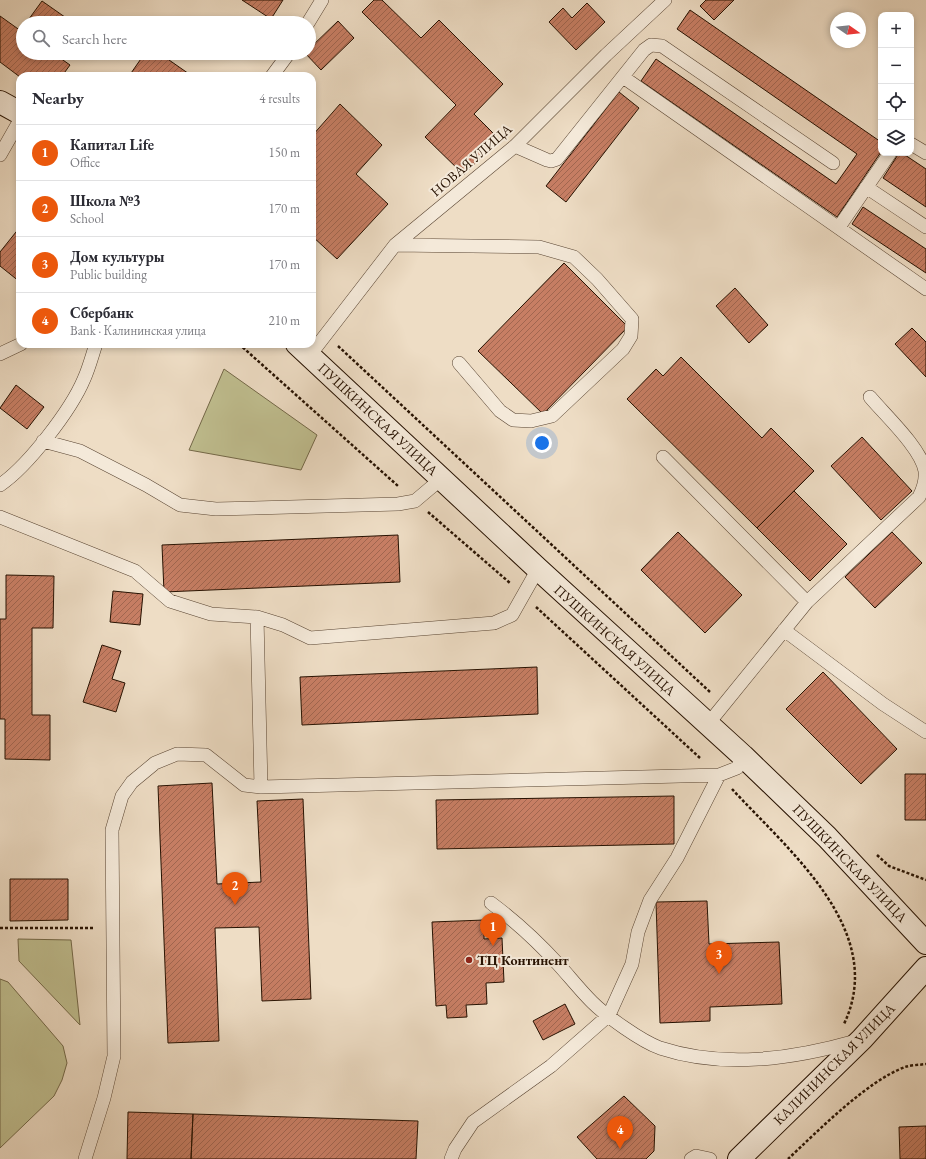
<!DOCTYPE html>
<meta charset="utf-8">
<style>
body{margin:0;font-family:"EB Garamond",serif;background:#f2f2f3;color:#2b2b33}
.controls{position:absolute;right:12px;top:12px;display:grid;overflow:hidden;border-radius:8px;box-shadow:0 2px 6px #0003}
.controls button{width:36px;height:36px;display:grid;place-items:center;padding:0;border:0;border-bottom:1px solid #e1e1e2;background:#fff;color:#2b2b33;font:20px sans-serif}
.compass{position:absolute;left:830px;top:12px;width:36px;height:36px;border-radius:50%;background:#fff;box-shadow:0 2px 6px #0003;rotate:104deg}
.you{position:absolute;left:542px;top:443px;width:14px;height:14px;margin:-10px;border:3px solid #fff;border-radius:50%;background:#1a73e8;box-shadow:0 0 0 6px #1a73e833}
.badge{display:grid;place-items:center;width:26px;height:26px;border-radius:50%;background:#ea580c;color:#fff;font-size:13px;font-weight:700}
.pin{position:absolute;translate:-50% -33px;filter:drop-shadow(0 1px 2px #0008)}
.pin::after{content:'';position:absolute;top:21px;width:14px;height:12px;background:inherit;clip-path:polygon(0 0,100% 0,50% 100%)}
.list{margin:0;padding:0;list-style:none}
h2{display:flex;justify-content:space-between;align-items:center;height:52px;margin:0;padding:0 16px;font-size:17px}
h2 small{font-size:13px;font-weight:400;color:#7c7c81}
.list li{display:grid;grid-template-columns:26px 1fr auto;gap:12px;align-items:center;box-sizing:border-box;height:56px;padding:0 16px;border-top:1px solid #e1e1e2}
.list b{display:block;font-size:15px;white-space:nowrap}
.list p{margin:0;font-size:13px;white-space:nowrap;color:#7c7c81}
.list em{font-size:13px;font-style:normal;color:#7c7c81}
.icon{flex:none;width:22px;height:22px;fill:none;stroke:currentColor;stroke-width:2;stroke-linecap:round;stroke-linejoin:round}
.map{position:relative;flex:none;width:926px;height:1159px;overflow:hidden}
.search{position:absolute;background:#fff;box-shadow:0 2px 6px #0003;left:16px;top:16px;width:300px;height:44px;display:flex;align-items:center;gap:10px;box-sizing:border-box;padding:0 14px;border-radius:22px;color:#7c7c81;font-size:15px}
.panel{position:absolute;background:#fff;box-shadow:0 2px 6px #0003;left:16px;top:72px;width:300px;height:276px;border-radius:12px}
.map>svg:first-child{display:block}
.green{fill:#c0bf90;stroke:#736848}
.building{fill:url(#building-hatch);stroke:#261101}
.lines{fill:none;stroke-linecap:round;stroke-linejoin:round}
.lane-casing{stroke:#584432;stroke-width:14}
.secondary-casing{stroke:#261101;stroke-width:24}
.path{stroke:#261101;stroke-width:2.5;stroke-dasharray:3 2;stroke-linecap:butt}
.lane{stroke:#f4e9d9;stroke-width:13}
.secondary{stroke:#f4e9d9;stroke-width:22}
.poi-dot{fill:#8f2418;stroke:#f4e9d9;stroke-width:1.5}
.labels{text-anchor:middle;stroke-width:4;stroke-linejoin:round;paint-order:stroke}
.street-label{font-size:14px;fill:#261101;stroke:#f4e9d9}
.poi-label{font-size:14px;font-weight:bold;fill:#261101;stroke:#f4e9d9;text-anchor:start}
</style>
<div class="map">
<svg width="926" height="1159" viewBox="0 0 926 1159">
<defs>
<pattern id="building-hatch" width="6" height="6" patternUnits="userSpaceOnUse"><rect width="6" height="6" fill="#c77e64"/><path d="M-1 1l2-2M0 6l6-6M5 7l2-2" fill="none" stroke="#a16650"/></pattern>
</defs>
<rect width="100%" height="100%" fill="#eeddc5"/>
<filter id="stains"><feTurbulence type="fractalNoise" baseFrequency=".005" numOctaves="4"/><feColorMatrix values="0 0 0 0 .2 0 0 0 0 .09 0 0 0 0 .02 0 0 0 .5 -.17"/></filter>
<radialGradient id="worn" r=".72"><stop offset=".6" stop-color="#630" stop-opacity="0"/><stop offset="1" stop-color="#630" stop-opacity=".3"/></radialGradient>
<path class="green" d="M224,369L317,435L301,470L189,450Z
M18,939L71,940L80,1025L19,961Z
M0,979L8,982L63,1046L67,1063L62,1080L54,1096L0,1148Z"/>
<path class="building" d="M242,0H283L271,19Z
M374,0H382L421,38L439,20L503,84L474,114L499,139L464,175L425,137L456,105L362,12Z
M706,0H734L714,20L700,6Z
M42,1L72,22L71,23H26Z
M587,3L605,22L576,50L549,22L563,8L572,18Z
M690,10L881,142V152L837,217L641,81L656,59L836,184L857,154L677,29Z
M0,16L21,31L23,28V53H53L70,65L62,76L20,77L0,62Z
M338,21L354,38L321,70L305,53H309V49Z
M145,53H159L192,76H129Z
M619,92L639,108L566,202L546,186Z
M340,104L382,145L356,174L388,204L337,259L312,236V136Z
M899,153H902L926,169V207L883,178Z
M863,207L926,249V273L852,224Z
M20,227V282L0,266V252Z
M564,263L628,327L543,414L478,351Z
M735,288L768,325L749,343L716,306Z
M912,328L926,342V377L895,344Z
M681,357L762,438L771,428L814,471L757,528L627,399L656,369L663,376Z
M16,385L44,407L27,429L0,408Z
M862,437L912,491L881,520L831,466Z
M794,491L847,544L810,581L757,528Z
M678,532L742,595L705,633L641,570Z
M892,532L922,563L875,608L845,577Z
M398,535L400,582L164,592L162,545Z
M6,575L54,576L53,628H32V715H50V760L5,759V719H0V619H6Z
M113,591L143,594L140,625L110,622Z
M102,645L121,651L112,679L125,683L116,712L83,702Z
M537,667L538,714L302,725L300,677Z
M823,672L897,749L861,784L786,709Z
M905,774H926V820H905Z
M212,783L217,884L261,882L257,801L303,799L311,999L262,1001L259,927L215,928L219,1041L168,1043L158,786Z
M674,796V844L437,849L436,800Z
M10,879H68V920L10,921Z
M707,901L709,944L779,942L782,1004L710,1007V1021L660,1023L656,902Z
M484,920V939L502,938L504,982L486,983L487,1004L466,1005L467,1017L447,1018L446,1005L436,1006L432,922Z
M565,1004L575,1024L543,1040L533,1021Z
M624,1096L655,1126L654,1151L646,1159H597L577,1137Z
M128,1112L193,1114L191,1159H127Z
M193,1114L418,1121L416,1159H191Z
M926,1126V1159H900L899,1127Z"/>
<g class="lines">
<g class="lane-casing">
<path id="lane" d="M308,23L322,0
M272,76L289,53
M623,77L926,289
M911,144L926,153
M515,146L547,160L551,161L557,159L644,50L651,45L662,46L833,163
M0,155L20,120
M866,187L926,227
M839,227L890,153
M395,245L539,247L574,257L597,279L632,319L631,336L623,349L552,416L531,421L513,420L500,411L459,363
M0,354L21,344
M310,355L395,245L515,146L606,55L665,0
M43,441L80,451L146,485L180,505L216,509L398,504L415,501L441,479
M663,457L807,602
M0,485C28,466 71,410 84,379C89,368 92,356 96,344
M0,517L135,571L170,601L211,614L257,617L283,625L310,638L494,623L512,615L538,569
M257,617L261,787
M784,630L883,704L926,732
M708,724L807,602L919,497C923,489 926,480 925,471C921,448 885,415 870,397
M491,903C515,921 537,941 558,964C569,976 580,990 592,1002C606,1016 641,1041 660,1048C724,1069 793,1059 856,1041
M85,1159L104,1098L114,1056L112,830L122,796L132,782L155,763L177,754L206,755L244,785L261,787L719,775L737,768L743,756
M451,1159L455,1149L473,1122L551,1066L609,1015L632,964L638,932L650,900L677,858L719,775
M691,1159L696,1156L710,1159"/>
</g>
<g class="secondary-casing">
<path id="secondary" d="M0,102L20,113
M297,344L538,569L743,756L827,837L926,943
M739,1159L862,1039L926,968"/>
</g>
<path class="path" d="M239,344L398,486
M338,346L710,692
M428,512L510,583
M536,607L700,758
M732,789C789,851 888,931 844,1024
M877,855L889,866L926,880
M0,928H95
M788,1159C818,1131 867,1081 905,1067C911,1065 919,1065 926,1064"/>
<use href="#lane" class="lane"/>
<use href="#secondary" class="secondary"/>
</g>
<circle class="poi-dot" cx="469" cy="960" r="4"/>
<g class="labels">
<g class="street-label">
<text transform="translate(471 160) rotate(-41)" y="5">НОВАЯ УЛИЦА</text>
<text transform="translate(378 419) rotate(43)" y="5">ПУШКИНСКАЯ УЛИЦА</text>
<text transform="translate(615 640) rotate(42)" y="5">ПУШКИНСКАЯ УЛИЦА</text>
<text transform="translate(850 863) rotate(46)" y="5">ПУШКИНСКАЯ УЛИЦА</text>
<text transform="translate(834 1064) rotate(-45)" y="5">КАЛИНИНСКАЯ УЛИЦА</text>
</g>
<g class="poi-label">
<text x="477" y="965">ТЦ Континент</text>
</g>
</g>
<rect width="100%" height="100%" filter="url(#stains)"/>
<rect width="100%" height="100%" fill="url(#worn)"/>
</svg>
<div class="controls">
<button>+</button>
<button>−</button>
<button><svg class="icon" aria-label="locate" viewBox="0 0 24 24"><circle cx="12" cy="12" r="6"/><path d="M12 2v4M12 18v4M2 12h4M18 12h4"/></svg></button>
<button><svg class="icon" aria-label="layers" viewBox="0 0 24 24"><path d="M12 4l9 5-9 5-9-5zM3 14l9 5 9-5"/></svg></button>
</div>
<svg class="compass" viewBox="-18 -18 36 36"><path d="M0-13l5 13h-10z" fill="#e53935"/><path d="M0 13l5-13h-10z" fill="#7c7c81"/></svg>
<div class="you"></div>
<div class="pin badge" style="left:493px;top:946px">1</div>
<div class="pin badge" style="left:235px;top:905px">2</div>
<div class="pin badge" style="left:719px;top:974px">3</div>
<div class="pin badge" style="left:620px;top:1149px">4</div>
<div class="search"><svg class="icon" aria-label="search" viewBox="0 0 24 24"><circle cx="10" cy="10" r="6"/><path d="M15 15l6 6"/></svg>Search here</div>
<section class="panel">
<h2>Nearby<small>4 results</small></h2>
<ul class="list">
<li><span class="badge">1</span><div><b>Капитал Life</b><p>Office</p></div><em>150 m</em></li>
<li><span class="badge">2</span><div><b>Школа №3</b><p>School</p></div><em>170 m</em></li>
<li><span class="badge">3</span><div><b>Дом культуры</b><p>Public building</p></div><em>170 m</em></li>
<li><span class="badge">4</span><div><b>Сбербанк</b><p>Bank · Калининская улица</p></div><em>210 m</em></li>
</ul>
</section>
</div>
